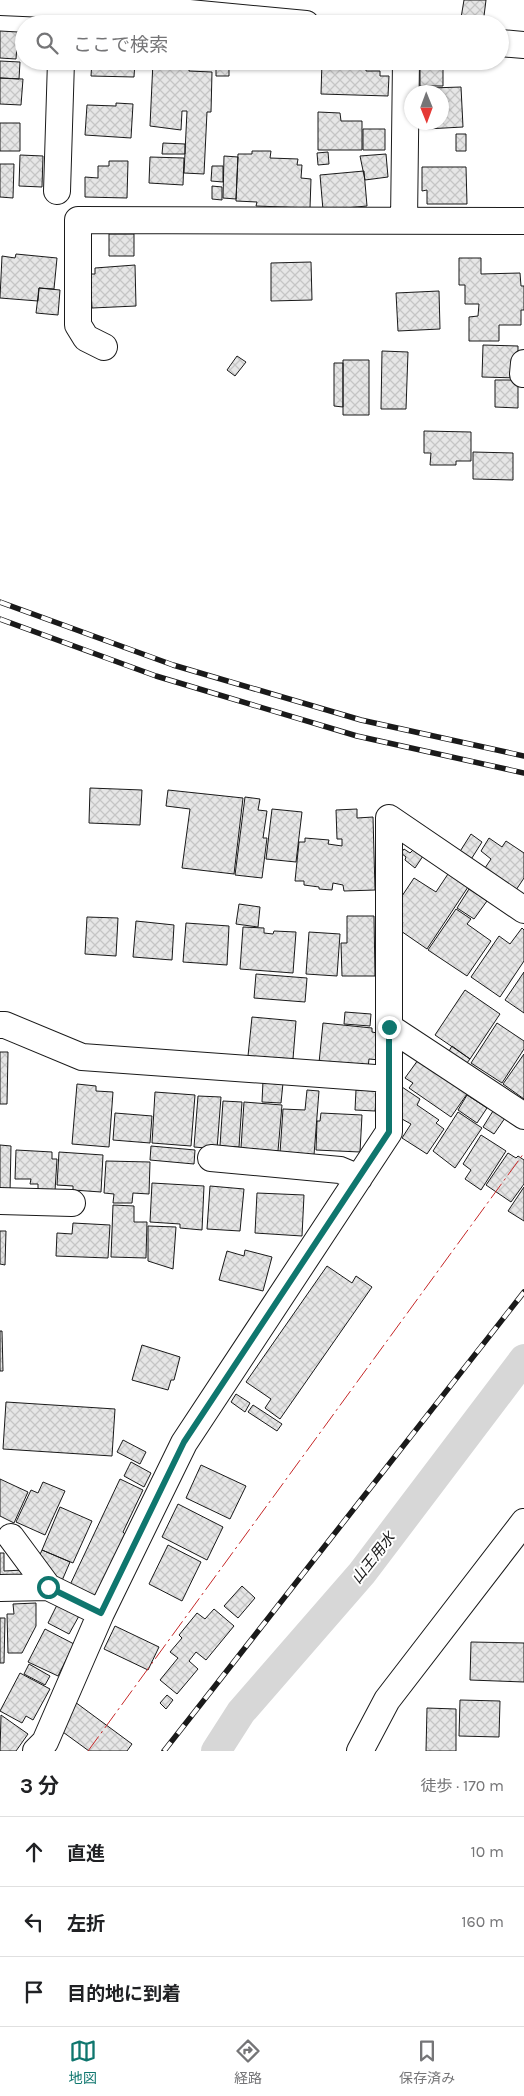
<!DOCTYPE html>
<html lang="ja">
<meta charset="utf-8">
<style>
body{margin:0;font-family:Karla,"Noto Sans JP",sans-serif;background:#f2f2f2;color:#202124}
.compass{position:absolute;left:404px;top:85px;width:45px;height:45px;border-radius:50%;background:#fff;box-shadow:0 1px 4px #0004;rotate:179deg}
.stop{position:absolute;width:15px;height:15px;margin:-11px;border:4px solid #0f766e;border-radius:50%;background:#fff}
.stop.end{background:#0f766e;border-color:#fff;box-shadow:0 1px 5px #0008}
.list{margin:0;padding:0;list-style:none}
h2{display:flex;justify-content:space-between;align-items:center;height:65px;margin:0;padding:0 20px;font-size:21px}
h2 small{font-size:16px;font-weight:400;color:#757577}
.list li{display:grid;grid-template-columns:32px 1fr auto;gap:15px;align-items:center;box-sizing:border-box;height:70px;padding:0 20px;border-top:1px solid #e0e0e0}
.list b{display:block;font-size:19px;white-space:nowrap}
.list em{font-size:16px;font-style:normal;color:#757577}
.icon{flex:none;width:28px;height:28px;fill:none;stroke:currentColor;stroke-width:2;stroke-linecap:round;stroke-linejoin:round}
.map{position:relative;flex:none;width:524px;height:1751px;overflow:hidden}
.search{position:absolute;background:#fff;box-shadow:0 1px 4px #0004;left:15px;right:15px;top:15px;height:55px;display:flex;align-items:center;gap:12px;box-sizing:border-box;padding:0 18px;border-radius:28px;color:#757577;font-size:19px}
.sheet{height:275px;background:#fff}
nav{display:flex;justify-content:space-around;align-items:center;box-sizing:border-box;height:70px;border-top:1px solid #e0e0e0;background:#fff;font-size:14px;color:#757577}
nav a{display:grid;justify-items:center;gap:2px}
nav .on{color:#0f766e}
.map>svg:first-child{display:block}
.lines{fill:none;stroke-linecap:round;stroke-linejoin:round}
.canal{stroke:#d7d7d7;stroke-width:30}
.building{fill:url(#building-cross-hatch);stroke:#1a1a1a}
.minor-casing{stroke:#1a1a1a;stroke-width:28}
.minor{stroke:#fff;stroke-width:26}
.rail-casing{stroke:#1a1a1a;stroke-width:5.5}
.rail{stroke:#fff;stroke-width:4;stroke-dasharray:11;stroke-linecap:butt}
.power{stroke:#c62828;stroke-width:1;stroke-dasharray:18 4 2.5 4;stroke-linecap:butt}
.route{stroke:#0f766e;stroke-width:6}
.labels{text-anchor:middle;stroke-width:4;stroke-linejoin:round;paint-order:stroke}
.water-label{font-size:15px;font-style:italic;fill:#1a1a1a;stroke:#fff}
</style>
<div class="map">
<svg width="524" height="1751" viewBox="0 0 524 1751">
<defs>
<pattern id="building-cross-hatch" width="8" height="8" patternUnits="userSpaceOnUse" patternTransform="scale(1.25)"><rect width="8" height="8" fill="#e6e6e6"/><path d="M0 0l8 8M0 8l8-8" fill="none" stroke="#c5c5c5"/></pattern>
</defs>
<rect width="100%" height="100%" fill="#fff"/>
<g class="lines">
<path class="canal" d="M216,1751L241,1712L362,1573L524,1359"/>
</g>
<path class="building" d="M464,0H486L483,24H460Z
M112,20H135V24H112Z
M0,31L18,32L16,59L0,58Z
M0,61L20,62L19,79L0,78Z
M92,61H135L134,77L91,76Z
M153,61H190L189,71L212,72L211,112H207L204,174L184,173L187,111H182L181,130L150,126Z
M216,61H229V76H216Z
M322,61H366V71H380V76H389L388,96L321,94Z
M420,63H443V86H420Z
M0,78L23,79L21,105L0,104Z
M461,87L463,127L426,129L425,122H442V92H431V88Z
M116,103L133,104L131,138L85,135L87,105L116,106Z
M318,112L340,113L341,121H362V150H318Z
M0,123H20V151H0Z
M363,129H385V150H363Z
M456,134H466V151H456Z
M163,143L185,144V154H162Z
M252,151H271L270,158L298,159L297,165H302L301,178L311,179L310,208L256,206L257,202L236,201L238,154H252Z
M328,152L329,164L318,165L317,153Z
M386,154L388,177L365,180L360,156Z
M20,155L43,156L42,187L19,186Z
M224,156L238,157L236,199L223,198Z
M150,157L184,158L183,185L149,183Z
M109,161H128L127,198L85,197V177L98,178V166H109Z
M0,164H14L13,198L0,197Z
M212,166H223V182L211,181Z
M422,167H466L467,204H427V190L422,191Z
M364,171L367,206L323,210L320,175Z
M212,186L222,187V200L212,199Z
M109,234H134V256H109Z
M16,254L57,258L54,289L39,288L38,301L0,298L2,256L15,258Z
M459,258H481V274L520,273L521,286H524V310H521V325H499V341H469V317L478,316L479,304H465V285H459Z
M311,262L312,300L271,301V263Z
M135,265L136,306L92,308L90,274H95V268Z
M39,288L60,290L58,315L36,313Z
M439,291L440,329L398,331L396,293Z
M483,345L518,346V378L482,377Z
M382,351L408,352L406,409H381Z
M237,356L246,362L235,376L227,370Z
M343,360H369V415H343Z
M334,363H343V407L334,406Z
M495,380H518V408L495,407Z
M424,431L471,432V461H456V465H430L431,453H424Z
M473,452L513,453V480L473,479Z
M90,788L142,790L140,825L89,823Z
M168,790L243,798L234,874L182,868L190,809L166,806Z
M245,797L260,799L258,810L267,811L263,838H267L262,878L235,875Z
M272,809L302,812L296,862L266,859Z
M357,809V818L373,817L375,890L344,891L343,885L333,883L332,890L319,889V887L304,885V881H295L299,842H305V838L329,840L328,844L342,846V839H337L336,810Z
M471,834L482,842L470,861L459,853Z
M489,838L502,847L506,841L524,853V878L516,890L485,868L491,859L481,851Z
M404,849L410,853L413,850L423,856L415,868L405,860L406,857L401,853Z
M448,874L468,887L427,949L398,929L403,922L396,917V905L414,878L436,892Z
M469,889L487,901L474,919L457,908Z
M239,904L260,907L258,927L236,924Z
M456,909L471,919L467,924L491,941L467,976L428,950Z
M347,916H374L375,976H342L341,943H347Z
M87,917L118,918L116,956L85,954Z
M136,921L174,925L172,960L133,957Z
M186,923L229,926L227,965L183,962Z
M243,927L264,928V933L273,934L274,931L296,932L293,973L240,969Z
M522,928L524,930V961L500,997L471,977L499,936L510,944Z
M309,932L340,934L337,976L306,974Z
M524,972V1013L505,1000Z
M256,974L307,978L305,1002L254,998Z
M465,990L500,1014L470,1059L435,1035Z
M345,1012L371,1014L370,1026L344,1024Z
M252,1017L296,1021L293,1059L248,1056Z
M323,1023L372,1028V1032L377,1033L380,1060L369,1059L368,1068L319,1063Z
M497,1023L524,1041V1049L502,1083L471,1063Z
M452,1046L470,1059L463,1068L446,1056Z
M0,1052H8L7,1104H0Z
M524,1054V1099L503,1084Z
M418,1060L467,1094L451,1117L409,1088L413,1083L405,1078Z
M263,1081L283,1083L281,1103L262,1102Z
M77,1084L96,1086V1091L113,1092L109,1147L72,1144Z
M402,1087L420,1099L417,1105L439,1120L436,1123L444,1129L427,1154L402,1138L411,1124L402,1119Z
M307,1090L319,1091L314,1155L280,1153L283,1109L305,1110Z
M356,1090L377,1091L375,1111L355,1110Z
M155,1092L195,1095L191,1146L152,1143Z
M467,1095L487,1108L477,1123L458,1110Z
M198,1096L221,1097L217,1149L194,1147Z
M223,1101L242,1102L239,1147L220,1146Z
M244,1102L282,1105L278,1151L241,1148Z
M493,1111L505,1118L494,1134L483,1127Z
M458,1112L482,1128L455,1168L433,1151Z
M115,1113L152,1116L150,1143L113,1140Z
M321,1113L362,1115L360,1152L316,1150L317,1121H320Z
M481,1135L506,1151L481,1190L465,1179L471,1170L463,1164Z
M0,1145L11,1146L10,1192L0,1191Z
M151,1146L195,1150L194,1164L150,1160Z
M16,1150L52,1152V1159H57L55,1191L38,1190V1184H30L31,1179H15Z
M59,1152L103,1155L101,1192L73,1190V1186L57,1185Z
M508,1153L516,1158L518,1156L524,1160V1184L511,1202L486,1185Z
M106,1161L150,1162L149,1194L133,1193L132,1203H113L114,1194L104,1193Z
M152,1183L204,1186L202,1230L180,1228V1224L150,1222Z
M210,1186L244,1189L240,1231L207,1229Z
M524,1187V1221L508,1211Z
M257,1193L304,1195L302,1236L255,1233Z
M113,1205L134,1206V1222H147L146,1258L111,1257Z
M73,1223L110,1225L108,1258L56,1256L57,1233L72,1234Z
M148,1226L176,1227L173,1269L148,1261Z
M0,1231H6L5,1265L0,1264Z
M245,1250L272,1257L263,1291L219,1280L227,1251L244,1256Z
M327,1266L352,1283L356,1276L372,1287L280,1419L265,1408L271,1399L246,1382Z
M0,1331H2L3,1371H0Z
M142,1345L180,1357L174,1380H171L168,1390L132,1380Z
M236,1394L250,1403L245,1412L231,1402Z
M6,1402L115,1409L112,1456L3,1449Z
M253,1405L282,1424L277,1431L248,1412Z
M123,1440L146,1452L140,1464L117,1452Z
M131,1462L151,1473L144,1487L124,1476Z
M201,1465L246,1486L230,1519L186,1498Z
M0,1479L28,1492L14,1523L0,1516Z
M120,1479L143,1490L123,1532L125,1534L94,1599L69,1587Z
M43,1482L65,1491L45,1535L16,1522L31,1490L38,1493Z
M178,1504L223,1527L207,1560L162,1537Z
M60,1507L92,1521L73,1563L42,1550Z
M168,1545L201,1562L182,1601L149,1584Z
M42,1550L70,1562L61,1583L38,1559Z
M0,1553H4V1571L23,1570V1578L0,1579Z
M242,1586L255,1598L238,1618L224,1606Z
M36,1603V1626L22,1653H8L7,1614H14L13,1604Z
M57,1605L79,1616L69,1634L48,1623Z
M214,1609L234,1626L206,1660L196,1652L189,1661L198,1669L177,1694L160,1680L178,1658L170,1652L182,1638L179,1635L197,1613L205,1619Z
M0,1618H5L4,1663H0Z
M115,1626L159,1647L148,1670L104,1649Z
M45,1629L74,1644L58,1676L28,1662Z
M471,1642L524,1643V1682L470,1680Z
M29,1664L50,1676L45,1685L24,1674Z
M20,1673L50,1689L33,1720L26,1716L22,1723L0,1711Z
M167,1695L173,1700L166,1709L160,1703Z
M460,1700L500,1701L499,1737L459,1736Z
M75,1702L132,1744L127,1751H89L56,1727Z
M427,1708L456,1709V1751H426Z
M1,1715L28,1734L16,1751H0Z"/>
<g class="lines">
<g class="minor-casing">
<path id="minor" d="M0,2L137,8L306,24
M500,43L524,45
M57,191L61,61
M404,221L406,61
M104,347L86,338L78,325V220L524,221
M523,374L524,363
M0,1025H5L82,1057L389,1079
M389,1027L524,1116
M211,1158L340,1170L359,1178
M0,1201L72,1203
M11,1537L48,1587
M0,1588L48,1587L101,1613
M36,1751L45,1742L101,1613L184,1443L389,1132V818L524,910
M360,1751L387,1700L524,1522"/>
</g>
<use href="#minor" class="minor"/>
<g class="rail-casing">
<path id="rail" d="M0,602L173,665L361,720L524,756
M0,619L156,676L357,736L524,773
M164,1751L524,1292"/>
</g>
<use href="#rail" class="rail"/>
<path class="power" d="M88,1751L524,1153"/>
</g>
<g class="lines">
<path class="route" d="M48,1587L101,1613L184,1442L389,1132V1027"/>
</g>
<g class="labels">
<g class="water-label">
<text transform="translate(373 1558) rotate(-52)" y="5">山王用水</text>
</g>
</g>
</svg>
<svg class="compass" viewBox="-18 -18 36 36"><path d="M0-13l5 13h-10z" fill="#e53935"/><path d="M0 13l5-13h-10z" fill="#757577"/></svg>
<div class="stop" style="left:48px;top:1587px"></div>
<div class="stop end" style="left:389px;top:1027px"></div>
<div class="search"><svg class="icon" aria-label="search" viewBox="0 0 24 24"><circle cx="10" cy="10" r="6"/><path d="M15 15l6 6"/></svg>ここで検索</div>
</div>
<section class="sheet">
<h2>3 分<small>徒歩 · 170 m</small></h2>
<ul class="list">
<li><svg class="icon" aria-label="ahead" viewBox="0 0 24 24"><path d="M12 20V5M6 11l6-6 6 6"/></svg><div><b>直進</b></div><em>10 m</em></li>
<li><svg class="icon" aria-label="left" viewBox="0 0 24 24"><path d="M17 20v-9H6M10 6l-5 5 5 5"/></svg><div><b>左折</b></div><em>160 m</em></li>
<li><svg class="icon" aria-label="arrive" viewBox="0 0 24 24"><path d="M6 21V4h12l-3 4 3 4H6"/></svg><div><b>目的地に到着</b></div></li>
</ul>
</section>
<nav>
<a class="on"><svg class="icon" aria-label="map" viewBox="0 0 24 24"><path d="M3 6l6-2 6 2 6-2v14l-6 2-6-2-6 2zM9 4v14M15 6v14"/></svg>地図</a>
<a><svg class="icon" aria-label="directions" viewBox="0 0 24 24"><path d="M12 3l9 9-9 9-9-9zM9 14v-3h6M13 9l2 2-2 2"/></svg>経路</a>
<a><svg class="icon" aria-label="saved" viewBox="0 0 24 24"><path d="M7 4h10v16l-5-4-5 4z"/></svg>保存済み</a>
</nav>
